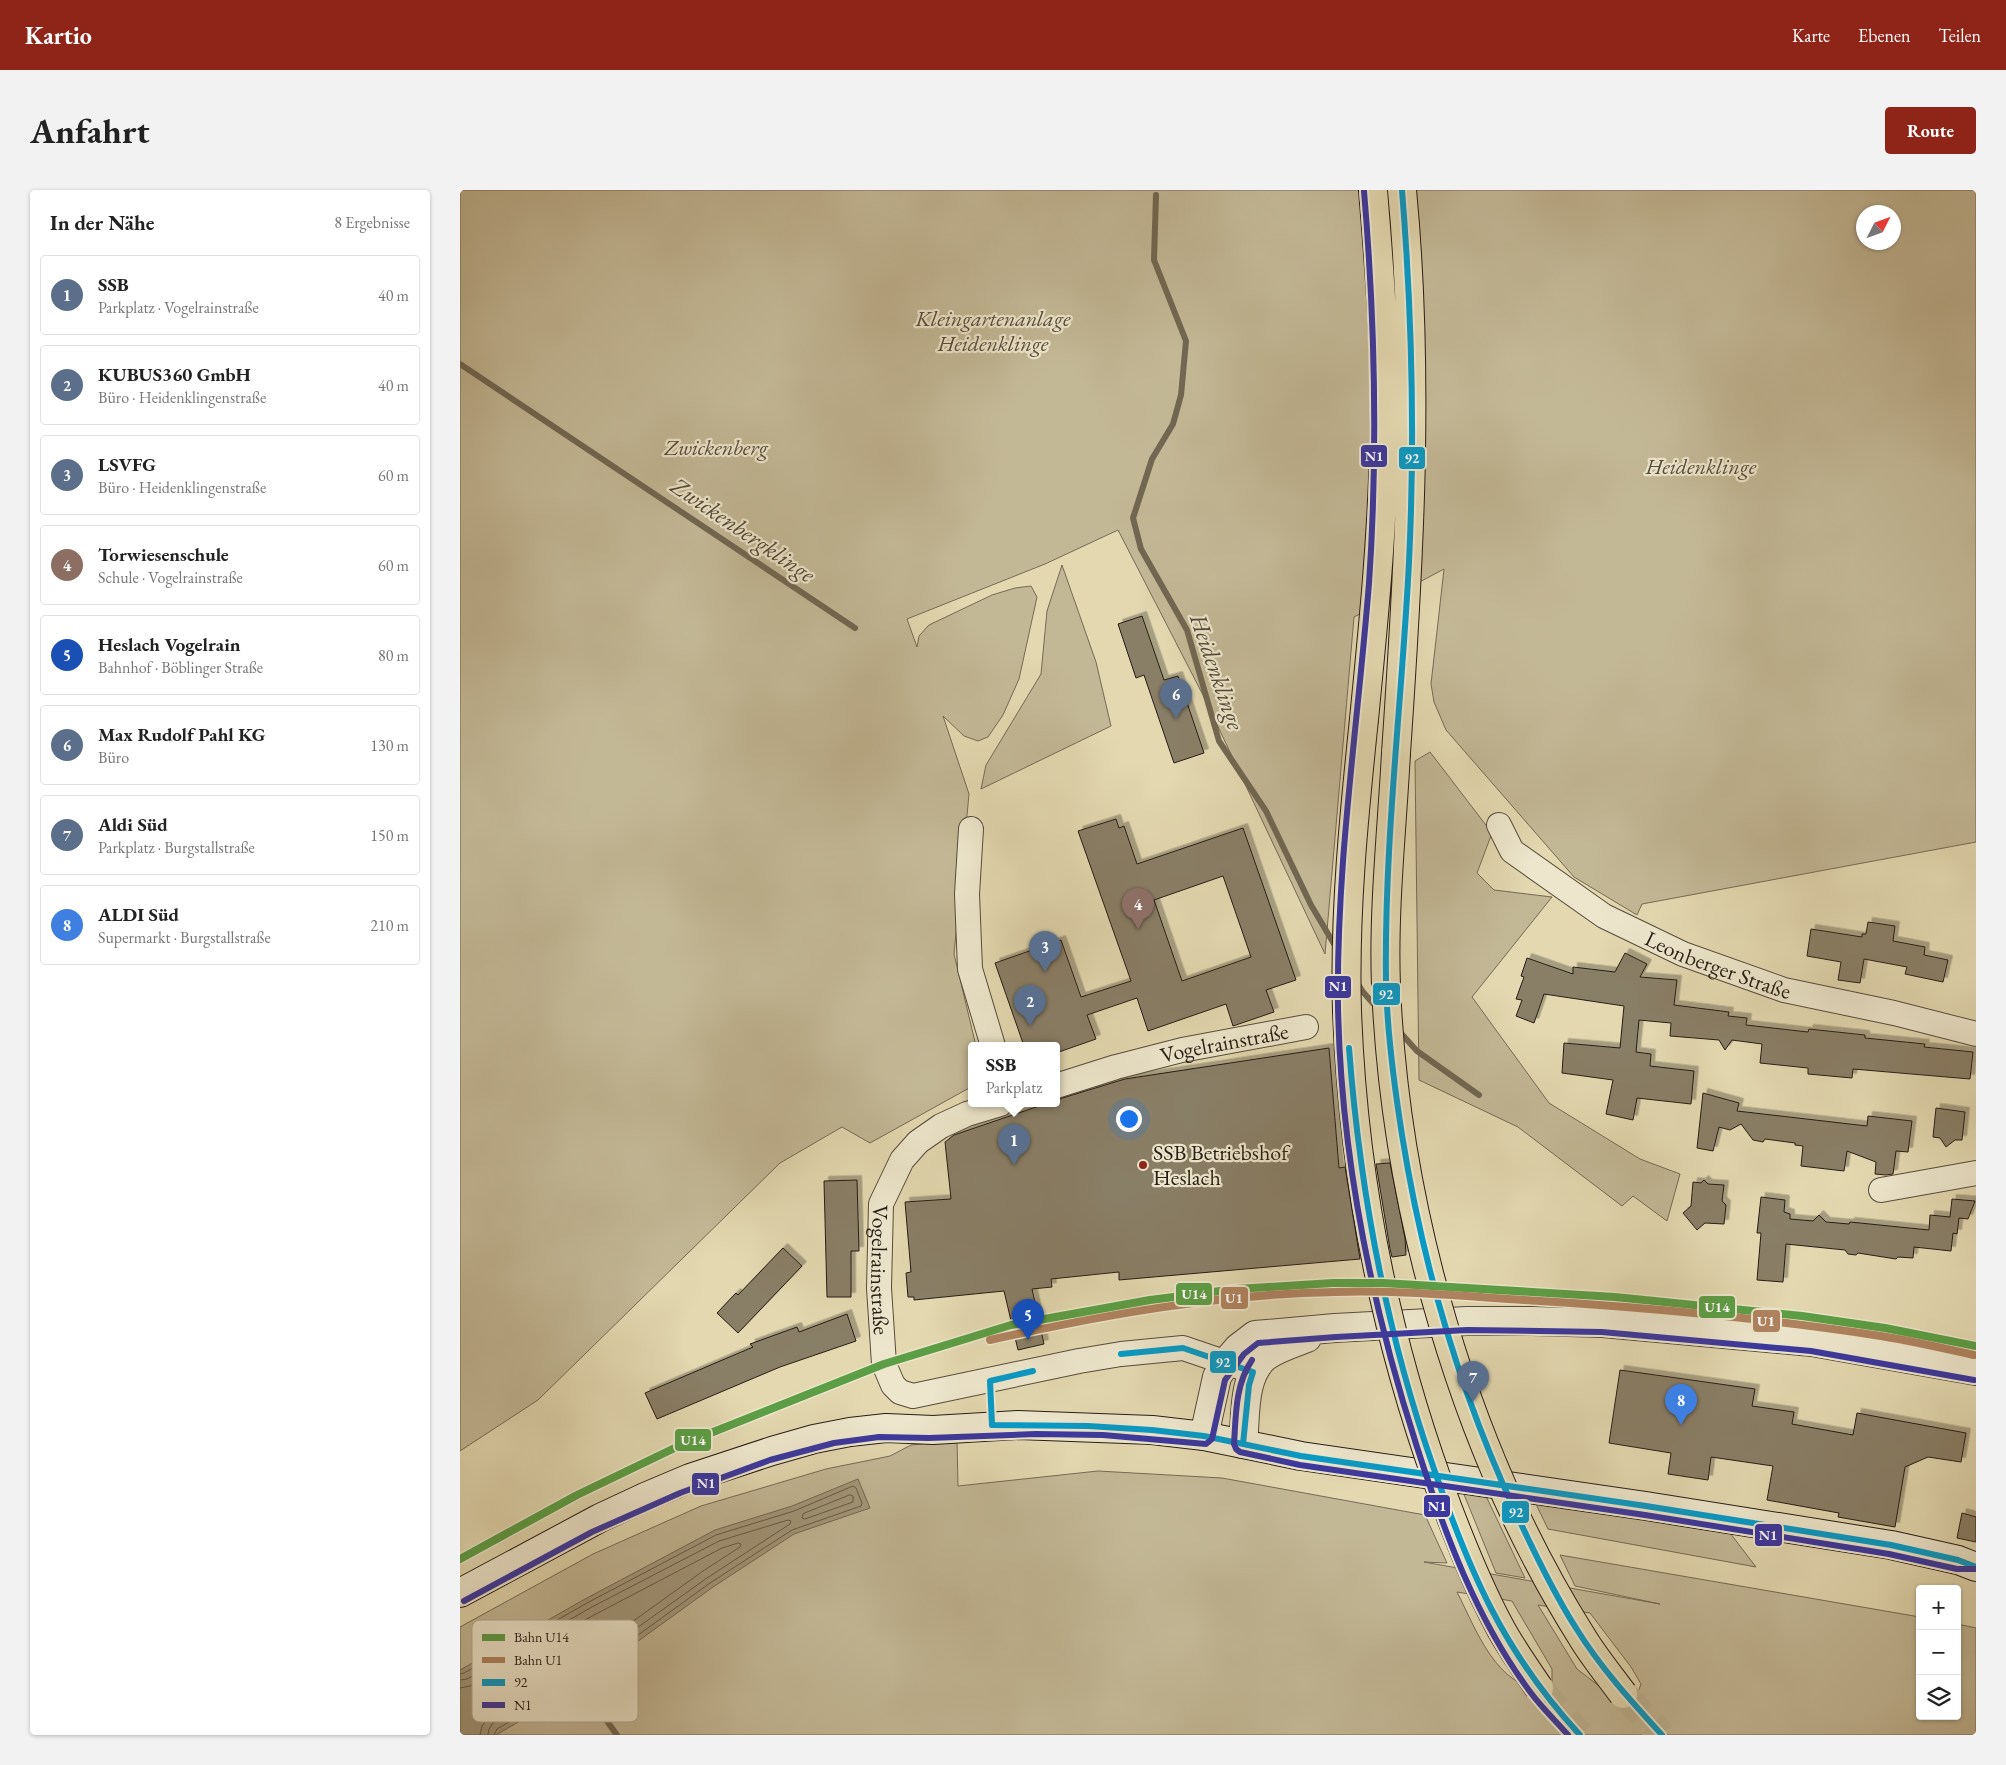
<!DOCTYPE html>
<html lang="de">
<meta charset="utf-8">
<style>
body{margin:0;font-family:"EB Garamond",serif;background:#f2f2f2;color:#222}
.controls{position:absolute;right:15px;bottom:15px;display:grid;overflow:hidden;border-radius:5px;box-shadow:0 1px 4px #0004}
.controls button{width:45px;height:45px;display:grid;place-items:center;padding:0;border:0;border-bottom:1px solid #e0e0e0;background:#fff;color:#222;font:25px sans-serif}
.compass{position:absolute;left:1396px;top:15px;width:45px;height:45px;border-radius:50%;background:#fff;box-shadow:0 1px 4px #0004;rotate:48deg}
.you{position:absolute;left:668px;top:928px;width:18px;height:18px;margin:-12px;border:4px solid #fff;border-radius:50%;background:#1a73e8;box-shadow:0 0 0 8px #1a73e833}
.badge{display:grid;place-items:center;width:32px;height:32px;border-radius:50%;background:#8f2418;color:#fff;font-size:16px;font-weight:700}
.pin{position:absolute;translate:-50% -41px;filter:drop-shadow(0 1px 2px #0008)}
.pin::after{content:'';position:absolute;top:26px;width:18px;height:15px;background:inherit;clip-path:polygon(0 0,100% 0,50% 100%)}
.popup{position:absolute;left:508px;top:852px;width:92px;height:65px;box-sizing:border-box;display:grid;place-content:center;border-radius:5px;background:#fff;filter:drop-shadow(0 1px 4px #0005);font-size:16px;white-space:nowrap;color:#767676}
.popup b{font-size:19px;color:#222}
.popup::after{content:'';position:absolute;left:50%;top:100%;margin-left:-10px;border:10px solid transparent;border-top-color:#fff}
.list{margin:0;padding:0;list-style:none}
h2{display:flex;justify-content:space-between;align-items:center;height:65px;margin:0;padding:0 20px;font-size:21px}
h2 small{font-size:16px;font-weight:400;color:#767676}
.list li{display:grid;grid-template-columns:32px 1fr auto;gap:15px;align-items:center;box-sizing:border-box;height:80px;margin:0 10px 10px;padding:0 10px;border:1px solid #e0e0e0;border-radius:5px}
.list b{display:block;font-size:19px;white-space:nowrap}
.list p{margin:0;font-size:16px;white-space:nowrap;color:#767676}
.list em{font-size:16px;font-style:normal;color:#767676}
.icon{flex:none;width:28px;height:28px;fill:none;stroke:currentColor;stroke-width:2;stroke-linecap:round;stroke-linejoin:round}
.map{position:relative;flex:none;width:1516px;height:1545px;overflow:hidden;border-radius:5px}
header{display:flex;align-items:center;gap:30px;box-sizing:border-box;height:70px;padding:0 25px;background:#8f2418;color:#fff}
header strong{font-size:24px}
nav{display:flex;gap:28px;margin-inline-start:auto;font-size:18px}
.intro{display:flex;align-items:center;justify-content:space-between;box-sizing:border-box;height:120px;padding:0 30px}
h1{margin:0;font-size:35px}
.button{padding:12px 22px;border-radius:5px;background:#8f2418;color:#fff;font-size:18px;font-weight:700}
main{display:flex;gap:30px;padding:0 30px}
aside{flex:1;background:#fff;border-radius:5px;box-shadow:0 1px 4px #0004}
.map>svg:first-child{display:block}
.green{fill:#c3b896;stroke:#756a56;fill-rule:evenodd}
.water{fill:#a3987b;stroke:#716752}
.lines{fill:none;stroke-linecap:round;stroke-linejoin:round}
.shore{stroke:#655a48;stroke-width:1}
.stream{stroke:#716752;stroke-width:6}
.building{fill:#897e66;stroke:#271d15;fill-rule:evenodd;filter:url(#shadow)}
.trunk-tunnel{stroke:#bdb391;stroke-width:28;stroke-dasharray:28 14;stroke-linecap:butt}
.minor-casing{stroke:#564c3c;stroke-width:26}
.tertiary-casing{stroke:#564c3c;stroke-width:30}
.secondary-casing{stroke:#271d15;stroke-width:30}
.trunk-casing{stroke:#271d15;stroke-width:30}
.minor{stroke:#ede6cc;stroke-width:24}
.tertiary{stroke:#ede6cc;stroke-width:28}
.secondary{stroke:#ede6cc;stroke-width:28}
.trunk{stroke:#e3d8b0;stroke-width:28}
.trunk-bridge-casing{stroke:#271d15;stroke-width:30;stroke-linecap:butt}
.trunk-bridge{stroke:#e3d8b0;stroke-width:28}
.bus-1-casing{stroke:#ede6cc;stroke-width:10}
.bus-2-casing{stroke:#ede6cc;stroke-width:10}
.bus-1{stroke:#089ac6;stroke-width:6}
.bus-2{stroke:#3c389e;stroke-width:6}
.rail-1-casing{stroke:#ede6cc;stroke-width:11}
.rail-2-casing{stroke:#ede6cc;stroke-width:11}
.rail-1{stroke:#5c9e45;stroke-width:8}
.rail-2{stroke:#af835f;stroke-width:8}
.poi-dot{fill:#8f2418;stroke:#ede6cc;stroke-width:2}
.labels{text-anchor:middle;stroke-width:4.5;stroke-linejoin:round;paint-order:stroke}
.park-label{font-size:22px;font-style:italic;fill:#564c3c;stroke:#ede6cc}
.street-label{font-size:22px;fill:#271d15;stroke:#ede6cc}
.poi-label{font-size:22px;fill:#271d15;stroke:#ede6cc;text-anchor:start}
.water-label{font-size:24px;font-style:italic;fill:#524839;stroke:#ede6cc}
.key{fill:#ede6cc;stroke:#b2aa95;stroke-width:1}
.key-label{font-size:14px;fill:#271d15}
.line-badge{stroke:#ede6cc;stroke-width:2}
.badge-label{font-size:14px;text-anchor:middle;font-weight:bold;fill:#fff}
</style>
<header>
<strong>Kartio</strong>
<nav><a>Karte</a><a>Ebenen</a><a>Teilen</a></nav>
</header>
<div class="intro"><h1>Anfahrt</h1><a class="button">Route</a></div>
<main>
<aside>
<h2>In der Nähe<small>8 Ergebnisse</small></h2>
<ul class="list">
<li><span class="badge" style="background:#5c6f8a">1</span><div><b>SSB</b><p>Parkplatz · Vogelrainstraße</p></div><em>40 m</em></li>
<li><span class="badge" style="background:#5c6f8a">2</span><div><b>KUBUS360 GmbH</b><p>Büro · Heidenklingenstraße</p></div><em>40 m</em></li>
<li><span class="badge" style="background:#5c6f8a">3</span><div><b>LSVFG</b><p>Büro · Heidenklingenstraße</p></div><em>60 m</em></li>
<li><span class="badge" style="background:#8d6e63">4</span><div><b>Torwiesenschule</b><p>Schule · Vogelrainstraße</p></div><em>60 m</em></li>
<li><span class="badge" style="background:#1a4fb4">5</span><div><b>Heslach Vogelrain</b><p>Bahnhof · Böblinger Straße</p></div><em>80 m</em></li>
<li><span class="badge" style="background:#5c6f8a">6</span><div><b>Max Rudolf Pahl KG</b><p>Büro</p></div><em>130 m</em></li>
<li><span class="badge" style="background:#5c6f8a">7</span><div><b>Aldi Süd</b><p>Parkplatz · Burgstallstraße</p></div><em>150 m</em></li>
<li><span class="badge" style="background:#3f7fe0">8</span><div><b>ALDI Süd</b><p>Supermarkt · Burgstallstraße</p></div><em>210 m</em></li>
</ul>
</aside>
<div class="map">
<svg width="1516" height="1545" viewBox="0 0 1516 1545">
<defs>
<filter id="shadow"><feDropShadow dx="4.5" dy="-4.5" stdDeviation="0" flood-color="#0004"/></filter>
</defs>
<rect width="100%" height="100%" fill="#e3d8b0"/>
<filter id="stains"><feTurbulence type="fractalNoise" baseFrequency=".004" numOctaves="4"/><feColorMatrix values="0 0 0 0 .2 0 0 0 0 .09 0 0 0 0 .02 0 0 0 .5 -.17"/></filter>
<radialGradient id="worn" r=".72"><stop offset=".6" stop-color="#630" stop-opacity="0"/><stop offset="1" stop-color="#630" stop-opacity=".3"/></radialGradient>
<path class="green" d="M0,0H1516V652L1182,714L1177,725L1114,687L986,540L974,512L971,494L984,379L894,427L865,764L745,509L658,340L585,374L447,429L457,457L459,446L469,435L532,405L555,398L571,396L577,407L559,489L543,525L528,547L518,551L504,546L483,526L509,604L494,764L516,856H512L511,897L410,953L382,937L320,973L78,1210L0,1261ZM1404,22H1434V52H1404Z
M602,375L636,472L651,536L521,599L526,575L581,484L587,421Z
M970,562L1032,643L1017,683L1034,700L1092,707L1012,807L1089,913L1180,969L1220,984L1207,1031L1173,1006L1162,1016L1058,937L959,890L955,571Z
M497,1250L498,1296L638,1281L762,1288L965,1325L987,1373L964,1372L1200,1414L1115,1396L1100,1365L1460,1427V1526H1497V1434L1516,1438V1545H0V1437L133,1364L241,1316L366,1279L430,1266L451,1255ZM997,1402L1052,1411L1092,1479V1493L1085,1500C1036,1498 1016,1439 997,1402ZM1078,1415L1130,1423L1171,1477L1181,1494L1178,1502L1169,1507L1147,1502L1117,1479Z
M1003,1302L1025,1304L1065,1388L1036,1383Z
M1075,1312L1267,1339L1296,1377L1088,1339Z"/>
<path class="water" d="M398,1289L410,1318L334,1344L253,1397L98,1509L36,1545H0V1480L125,1409L255,1340L332,1316Z"/>
<g class="lines">
<path class="shore" d="M390,1305L393,1306V1312L345,1329L342,1328L343,1324Z
M0,1484L4,1483L127,1413L256,1345L334,1321L393,1296L396,1298L402,1313L401,1316L332,1340L250,1393L95,1505L37,1539L34,1545
M0,1490L7,1489L130,1418L259,1351L328,1330L331,1331L330,1334L247,1388L91,1499L33,1533L29,1539L28,1545
M0,1498L10,1496L134,1425L262,1358L278,1353L281,1354L280,1357L243,1381L87,1493L28,1528L22,1536L20,1545"/>
<path class="stream" d="M696,5L694,70L726,151L721,205L713,234L692,269L673,328L681,359L727,440L759,551L806,621L851,715L877,759
M0,174L395,438
M896,791L903,802L919,820
M938,840L957,861L1019,905
M144,1527L157,1545"/>
</g>
<path class="building" d="M682,426L704,490L718,486L744,563L714,573L684,485L676,488L658,434Z
M656,629L659,638L664,636L677,674L783,638L836,790L806,800L814,822L773,836L766,814L688,841L677,808L627,825L636,849L596,863V856H564L535,773L601,750L621,807L671,791L618,641ZM763,686L791,767L722,791L694,710Z
M1408,732L1435,736L1433,751L1465,757L1464,765L1488,770L1483,792L1445,784L1447,777L1404,769L1400,793L1378,790L1381,772L1347,766L1351,739L1402,747V744H1406Z
M1165,763L1187,774L1180,787L1217,790L1214,815L1269,822L1268,826L1287,828L1286,835L1348,842L1349,839L1405,845V848L1465,854L1464,857L1513,862L1510,889L1393,879L1392,888L1348,884V878L1300,873L1302,854L1272,850L1265,860L1259,850L1210,846L1211,833L1179,830L1176,862L1191,864L1190,876L1234,881L1231,914L1177,908L1173,930L1146,924L1153,890L1102,883L1104,853L1160,858L1164,816L1084,804L1074,833L1056,826L1062,810L1056,809L1064,787L1061,786L1067,768L1113,784V777L1155,782Z
M869,858L879,978L885,977L900,1069L659,1090V1082L591,1089L592,1097L572,1099L584,1154L558,1160L544,1101L454,1110V1107H448L446,1083L451,1082L445,1012L491,1009L485,952L494,945L585,914H596V910L665,889Z
M1243,903L1279,913L1277,921L1407,936L1408,926L1452,931L1448,962L1436,961L1433,984L1426,985L1415,984L1416,972L1387,961L1384,981L1341,976L1343,956L1335,955V953L1305,949L1303,952L1293,950L1281,934L1270,940L1259,937L1253,961L1237,958Z
M1476,918L1505,922L1502,950H1495L1486,957L1480,948L1473,947Z
M930,973L945,1048L946,1065L932,1067L930,1059L916,974Z
M397,990L399,1061H391V1107H367L364,991Z
M1244,990L1248,994L1264,995L1262,1011L1266,1015L1264,1034L1245,1033L1237,1040L1223,1023L1231,1016L1233,992L1241,993Z
M1301,1007L1325,1010L1324,1022L1330,1024V1029L1353,1031L1359,1025L1366,1032L1389,1034L1390,1032L1469,1040L1470,1025L1490,1027L1492,1009L1515,1011L1508,1029L1499,1028L1497,1044L1493,1043L1491,1061L1454,1057L1453,1068L1438,1067L1436,1069L1398,1063L1396,1065L1388,1064L1385,1060L1326,1054L1323,1092L1297,1090L1301,1043H1297Z
M323,1058L342,1076L278,1143L257,1123L276,1103L278,1105Z
M387,1124L396,1151L320,1177L197,1229L185,1203L293,1157L290,1154L337,1137L339,1142Z
M1160,1180L1295,1199L1292,1216L1334,1222L1332,1234L1393,1245L1397,1223L1506,1243L1501,1272L1468,1267L1445,1277L1435,1337L1378,1327L1379,1323L1307,1310L1313,1276L1251,1267L1248,1290L1208,1284L1211,1263L1149,1253Z
M1502,1323L1516,1327V1352L1497,1348Z"/>
<g class="lines">
<path class="trunk-tunnel" d="M1079,1498L1120,1545
M1163,1504L1202,1545"/>
<g class="minor-casing">
<g id="minor">
<path id="s1" d="M1039,635L1052,661L1144,726L1223,764L1324,800L1434,823L1516,844"/>
<path d="M511,639L507,704L510,779L533,856"/>
<path id="s2" d="M596,896L656,877L722,860L846,837"/>
<path id="s3" d="M540,914L507,924L481,936L458,952L442,970L421,1014L419,1098L424,1174L433,1195L440,1202L453,1206L619,1171L661,1164L723,1158L782,1178"/>
<path d="M1421,1000L1516,983"/>
</g>
</g>
<g class="tertiary-casing">
<path id="tertiary" d="M744,1246L757,1187L766,1172L778,1158L795,1145L875,1138L1007,1131H1072L1143,1133L1352,1152L1516,1181
M783,1254C786,1226 782,1187 805,1167C817,1158 834,1153 847,1148"/>
</g>
<g class="secondary-casing">
<path id="secondary" d="M0,1403L140,1328L185,1307L230,1288L312,1261L354,1249L390,1242L426,1238L473,1240L558,1235L692,1240L744,1246L841,1266L1186,1316L1431,1355L1498,1370L1516,1377"/>
</g>
<g class="trunk-casing">
<path id="trunk" d="M904,529C913,438 922,348 924,257C927,171 920,85 913,0
M936,563C949,374 960,189 942,0"/>
</g>
<use href="#minor" class="minor"/>
<use href="#tertiary" class="tertiary"/>
<use href="#secondary" class="secondary"/>
<use href="#trunk" class="trunk"/>
<g class="trunk-bridge-casing">
<path id="trunk-bridge" d="M904,529C894,625 884,724 887,821C893,983 924,1143 979,1295C997,1344 1016,1393 1041,1439C1052,1459 1066,1479 1079,1498
M936,563C932,639 923,720 926,796C935,1017 1004,1260 1122,1447C1134,1467 1149,1485 1163,1504"/>
</g>
<use href="#trunk-bridge" class="trunk-bridge"/>
<g class="bus-1-casing">
<path id="bus-1" d="M942,0C952,124 955,248 949,372C942,512 924,652 926,792C927,843 934,894 942,945C963,1076 1000,1203 1056,1323C1074,1362 1093,1402 1116,1438C1140,1477 1171,1511 1202,1545
M889,858C900,1002 926,1142 974,1279C1010,1383 1044,1463 1120,1545
M661,1164L723,1158L793,1182L789,1195L783,1254
M573,1181L530,1191L532,1235L628,1236L692,1240L744,1246L841,1266L1186,1316L1431,1355L1498,1370L1516,1377"/>
</g>
<g class="bus-2-casing">
<path id="bus-2" d="M904,1C915,131 918,262 909,393C898,534 876,675 878,817C881,967 911,1114 957,1257C984,1342 1017,1431 1071,1503C1082,1518 1096,1531 1108,1545
M792,1170C775,1195 776,1225 774,1254L776,1259L780,1262L840,1275L1185,1325L1429,1364L1497,1379H1516
M4,1411L132,1342L220,1303L310,1270L374,1253L419,1247L469,1248L576,1244L643,1245L746,1254L752,1249L765,1190L784,1164L798,1153L876,1147L1007,1140L1142,1142L1351,1161L1514,1190"/>
</g>
<use href="#bus-1" class="bus-1"/>
<use href="#bus-2" class="bus-2"/>
<g class="rail-1-casing">
<path id="rail-1" d="M0,1369L117,1305L223,1254L424,1174L551,1135L690,1110L776,1099L873,1093H923L1155,1107L1342,1126L1425,1138L1516,1156"/>
</g>
<g class="rail-2-casing">
<path id="rail-2" d="M530,1150C643,1125 759,1104 875,1102C938,1100 1001,1106 1064,1110C1184,1117 1303,1128 1421,1146C1452,1151 1483,1158 1514,1165"/>
</g>
<use href="#rail-1" class="rail-1"/>
<use href="#rail-2" class="rail-2"/>
</g>
<circle class="poi-dot" cx="683" cy="975" r="5"/>
<g class="labels">
<g class="park-label">
<text x="533" y="136">Kleingartenanlage<tspan x="533" dy="25">Heidenklinge</tspan></text>
<text x="256" y="265">Zwickenberg</text>
<text x="1241" y="284">Heidenklinge</text>
</g>
<g class="street-label">
<text dy="8" stroke="none"><textPath href="#s1" startOffset="266">Leonberger Straße</textPath></text>
<text dy="8" stroke="none"><textPath href="#s2" startOffset="174">Vogelrainstraße</textPath></text>
<text dy="8" stroke="none"><textPath href="#s3" startOffset="230">Vogelrainstraße</textPath></text>
</g>
<g class="poi-label">
<text x="693" y="970">SSB Betriebshof<tspan x="693" dy="25">Heslach</tspan></text>
</g>
<g class="water-label">
<text transform="translate(283 340) rotate(34)" y="8">Zwickenbergklinge</text>
<text transform="translate(757 482) rotate(71)" y="8">Heidenklinge</text>
</g>
</g>
<rect x="12" y="1430" width="166" height="102" rx="8" class="key"/>
<rect x="22" y="1444" width="23" height="7" fill="#5c9e45"/>
<rect x="22" y="1467" width="23" height="6" fill="#af835f"/>
<rect x="22" y="1489" width="23" height="7" fill="#089ac6"/>
<rect x="22" y="1512" width="23" height="6" fill="#3c389e"/>
<g class="key-label">
<text x="54" y="1452">Bahn U14</text>
<text x="54" y="1475">Bahn U1</text>
<text x="54" y="1497">92</text>
<text x="54" y="1520">N1</text>
</g>
<g class="line-badge">
<rect x="900" y="254" width="28" height="24" rx="5" fill="#3c389e"/>
<rect x="938" y="256" width="28" height="24" rx="5" fill="#089ac6"/>
<rect x="864" y="785" width="28" height="24" rx="5" fill="#3c389e"/>
<rect x="912" y="792" width="29" height="24" rx="5" fill="#089ac6"/>
<rect x="715" y="1092" width="38" height="24" rx="5" fill="#5c9e45"/>
<rect x="760" y="1096" width="29" height="24" rx="5" fill="#af835f"/>
<rect x="1238" y="1105" width="38" height="24" rx="5" fill="#5c9e45"/>
<rect x="1292" y="1119" width="29" height="24" rx="5" fill="#af835f"/>
<rect x="749" y="1160" width="28" height="24" rx="5" fill="#089ac6"/>
<rect x="214" y="1238" width="38" height="24" rx="5" fill="#5c9e45"/>
<rect x="231" y="1282" width="29" height="24" rx="5" fill="#3c389e"/>
<rect x="963" y="1304" width="28" height="24" rx="5" fill="#3c389e"/>
<rect x="1041" y="1310" width="29" height="24" rx="5" fill="#089ac6"/>
<rect x="1294" y="1333" width="29" height="24" rx="5" fill="#3c389e"/>
</g>
<g class="badge-label">
<text x="914" y="271">N1</text>
<text x="952" y="273">92</text>
<text x="878" y="801">N1</text>
<text x="926" y="809">92</text>
<text x="734" y="1109">U14</text>
<text x="774" y="1113">U1</text>
<text x="1257" y="1122">U14</text>
<text x="1306" y="1136">U1</text>
<text x="763" y="1177">92</text>
<text x="233" y="1255">U14</text>
<text x="246" y="1298">N1</text>
<text x="977" y="1321">N1</text>
<text x="1056" y="1327">92</text>
<text x="1308" y="1350">N1</text>
</g>
<rect width="100%" height="100%" filter="url(#stains)"/>
<rect width="100%" height="100%" fill="url(#worn)"/>
</svg>
<div class="controls">
<button>+</button>
<button>−</button>
<button><svg class="icon" aria-label="layers" viewBox="0 0 24 24"><path d="M12 4l9 5-9 5-9-5zM3 14l9 5 9-5"/></svg></button>
</div>
<svg class="compass" viewBox="-18 -18 36 36"><path d="M0-13l5 13h-10z" fill="#e53935"/><path d="M0 13l5-13h-10z" fill="#767676"/></svg>
<div class="you"></div>
<div class="pin badge" style="left:554px;top:975px;background:#5c6f8a">1</div>
<div class="popup"><b>SSB</b>Parkplatz</div>
<div class="pin badge" style="left:570px;top:836px;background:#5c6f8a">2</div>
<div class="pin badge" style="left:585px;top:782px;background:#5c6f8a">3</div>
<div class="pin badge" style="left:678px;top:739px;background:#8d6e63">4</div>
<div class="pin badge" style="left:568px;top:1150px;background:#1a4fb4">5</div>
<div class="pin badge" style="left:716px;top:529px;background:#5c6f8a">6</div>
<div class="pin badge" style="left:1013px;top:1212px;background:#5c6f8a">7</div>
<div class="pin badge" style="left:1221px;top:1235px;background:#3f7fe0">8</div>
</div>
</main>
